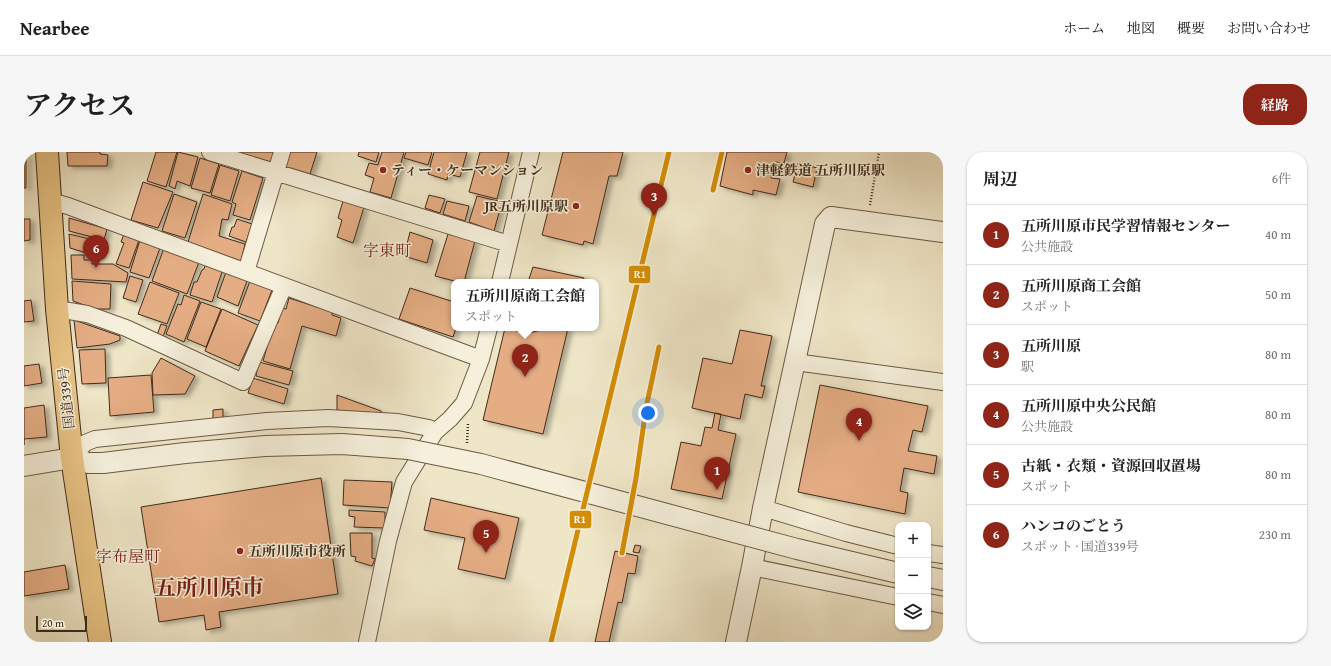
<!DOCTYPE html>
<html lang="ja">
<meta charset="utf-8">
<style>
body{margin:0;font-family:"Gentium Book Plus","Noto Serif JP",serif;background:#f6f6f6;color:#202124}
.controls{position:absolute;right:12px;bottom:12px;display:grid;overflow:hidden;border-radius:8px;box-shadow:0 1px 3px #0004}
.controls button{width:36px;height:36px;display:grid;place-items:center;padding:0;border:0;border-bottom:1px solid #e0e0e0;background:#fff;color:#202124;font:20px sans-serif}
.scale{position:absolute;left:12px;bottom:10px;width:51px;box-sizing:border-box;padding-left:4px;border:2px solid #412b1a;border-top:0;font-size:11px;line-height:14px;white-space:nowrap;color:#412b1a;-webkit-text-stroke:3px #f5efdb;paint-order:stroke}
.you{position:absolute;left:624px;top:261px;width:14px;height:14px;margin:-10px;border:3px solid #fff;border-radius:50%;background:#1a73e8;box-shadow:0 0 0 6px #1a73e833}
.badge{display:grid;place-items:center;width:26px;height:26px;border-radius:50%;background:#8f2418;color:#fff;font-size:13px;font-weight:700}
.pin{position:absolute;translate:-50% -33px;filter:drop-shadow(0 1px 2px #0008)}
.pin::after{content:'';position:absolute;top:21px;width:14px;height:12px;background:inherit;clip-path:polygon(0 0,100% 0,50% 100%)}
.popup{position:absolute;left:427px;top:127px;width:148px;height:52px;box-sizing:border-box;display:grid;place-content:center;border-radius:8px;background:#fff;filter:drop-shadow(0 1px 3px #0005);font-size:13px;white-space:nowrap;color:#757577}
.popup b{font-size:15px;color:#202124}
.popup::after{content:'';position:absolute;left:50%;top:100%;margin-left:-8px;border:8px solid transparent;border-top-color:#fff}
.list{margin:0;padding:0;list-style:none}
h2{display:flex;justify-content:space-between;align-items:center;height:52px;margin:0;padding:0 16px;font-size:17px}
h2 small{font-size:13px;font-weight:400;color:#757577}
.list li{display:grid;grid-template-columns:26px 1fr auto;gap:12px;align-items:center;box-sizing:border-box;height:60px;padding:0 16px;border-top:1px solid #e0e0e0}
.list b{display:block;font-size:15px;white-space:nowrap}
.list p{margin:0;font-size:13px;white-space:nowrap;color:#757577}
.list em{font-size:13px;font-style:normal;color:#757577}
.icon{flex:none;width:22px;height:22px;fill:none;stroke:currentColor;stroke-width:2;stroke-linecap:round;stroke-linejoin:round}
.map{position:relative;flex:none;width:919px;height:490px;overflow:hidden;border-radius:16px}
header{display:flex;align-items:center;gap:24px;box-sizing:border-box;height:56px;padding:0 20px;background:#fff;border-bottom:1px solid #e0e0e0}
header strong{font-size:19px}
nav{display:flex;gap:22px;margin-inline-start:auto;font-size:14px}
.intro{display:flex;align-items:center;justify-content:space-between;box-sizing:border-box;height:96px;padding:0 24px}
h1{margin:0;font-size:28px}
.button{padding:10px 18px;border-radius:16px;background:#8f2418;color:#fff;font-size:14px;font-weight:700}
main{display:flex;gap:24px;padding:0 24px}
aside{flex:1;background:#fff;border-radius:16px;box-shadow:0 1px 3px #0004}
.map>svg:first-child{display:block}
.building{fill:#e5ad84;stroke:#412b1a;filter:url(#shadow)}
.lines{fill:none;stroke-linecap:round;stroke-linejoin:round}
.minor-casing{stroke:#6c5a45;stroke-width:18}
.tertiary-casing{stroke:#6c5a45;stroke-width:22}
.trunk-casing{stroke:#412b1a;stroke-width:24}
.path{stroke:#412b1a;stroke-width:2.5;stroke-dasharray:1 2;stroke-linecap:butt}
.minor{stroke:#f5efdb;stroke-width:16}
.tertiary{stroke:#f5efdb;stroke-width:20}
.trunk{stroke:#e8c384;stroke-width:22}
.tertiary-bridge-casing{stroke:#6c5a45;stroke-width:22;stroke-linecap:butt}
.tertiary-bridge{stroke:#f5efdb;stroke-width:20}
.rail-1-casing{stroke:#f5efdb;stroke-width:8}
.rail-1{stroke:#d38d05;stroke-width:5}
.poi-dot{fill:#8f2418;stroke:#f5efdb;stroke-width:1.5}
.labels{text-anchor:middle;stroke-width:3;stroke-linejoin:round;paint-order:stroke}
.poi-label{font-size:14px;font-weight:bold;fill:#412b1a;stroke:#f5efdb;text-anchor:start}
.street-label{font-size:14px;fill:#412b1a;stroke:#f5efdb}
.quarter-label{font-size:16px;fill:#7a1f14;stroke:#f5efdb}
.town-label{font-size:22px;font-weight:bold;fill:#7a1f14;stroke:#f5efdb}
.line-badge{stroke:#f5efdb;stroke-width:1.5}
.badge-label{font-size:11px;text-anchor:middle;font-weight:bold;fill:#fff}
</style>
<header>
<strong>Nearbee</strong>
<nav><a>ホーム</a><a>地図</a><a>概要</a><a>お問い合わせ</a></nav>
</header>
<div class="intro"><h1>アクセス</h1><a class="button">経路</a></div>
<main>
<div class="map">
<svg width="919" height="490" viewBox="0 0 919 490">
<defs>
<filter id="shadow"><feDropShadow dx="4.5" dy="2.5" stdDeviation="2" flood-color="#0004"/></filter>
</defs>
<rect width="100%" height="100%" fill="#efe6c7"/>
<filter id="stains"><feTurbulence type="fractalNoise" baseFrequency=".005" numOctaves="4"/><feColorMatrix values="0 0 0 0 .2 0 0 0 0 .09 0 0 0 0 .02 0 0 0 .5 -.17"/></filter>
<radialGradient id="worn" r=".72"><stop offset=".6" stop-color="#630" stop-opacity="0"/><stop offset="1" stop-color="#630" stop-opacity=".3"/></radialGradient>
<path class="building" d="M43,0H76V2L84,3L83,14H44Z
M132,0H153L142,35L123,29Z
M154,0L174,5L166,34L153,29L151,37L145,34Z
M218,0H250L247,12L217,4Z
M262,0H293L286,22L258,14Z
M335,0H355L352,10L334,4Z
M358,0H380L367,46L346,40L350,26L341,23L345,11L354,13Z
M382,0H408L404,13L380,6Z
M410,0H443L436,25L424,22L423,28L404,22Z
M456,0H485L473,47L445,40Z
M539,0H599L593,24H585L569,92L560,89L559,93L518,83Z
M703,0H763L760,11L751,10L747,26L756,27L752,43L729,38V43L696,34Z
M0,2L2,3V36H0Z
M176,6L195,12L186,41L167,36Z
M774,11L793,16L789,35L769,30Z
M196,13L215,19L206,49L187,43Z
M218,19L239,26L226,68L209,63L212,52L208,50Z
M119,30L149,40L134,76L107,68Z
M150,42L173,50L161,86L138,79Z
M179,42L208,52L204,68L198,67L195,84L221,92L217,109L164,90Z
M405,43L421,47L416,61L401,56Z
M453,44L478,50L470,79L445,70Z
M319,49L340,55L329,91L313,85L318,68L314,66Z
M423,49L445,54L441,69L419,62Z
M45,66L83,77L80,88L45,79Z
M0,67H6V88L0,89Z
M213,67L228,72L222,90L205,84L208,75H210Z
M386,80L409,88L403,111L380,104Z
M45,82L78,90L76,105L46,96Z
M100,82L115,88L105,116L92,112L100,91L97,90Z
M424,82L451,89L440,130H434L411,124Z
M116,88L136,96L125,126L106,120Z
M140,96L175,110L163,142L128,129Z
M47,103H60V108H68V112H89L104,121L102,130L48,127Z
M182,111L199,117L188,150L166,143L170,130H173L178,118L180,117Z
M509,115L560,126L559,130H504Z
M202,120L223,129L214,154L193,145Z
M106,124L119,128L112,150L99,146Z
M48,129L87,132L86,157H71L49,149Z
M226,129L248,138L236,169L214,161Z
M126,130L155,141L143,172L114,162Z
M386,136L430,150V176H432L429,185L375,167Z
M160,143L176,149L160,190L142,182L154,152L157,153Z
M265,146L308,160V163L317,166L312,184L278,174L266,217L239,209L250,171H254L258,156L262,157Z
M7,148L10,169L0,170V149Z
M177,150L197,157L182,195L163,187Z
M198,157L234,173L215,214L181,199Z
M50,168L96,184V188L86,192L53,196Z
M137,172L143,174L139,185L133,183Z
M481,176H491L492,179L505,181L525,176H544L519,282L459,268Z
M716,178L748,184L737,234H741L738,246L721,242L716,267L668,256L679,206L708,212Z
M81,197L82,231L58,232L55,198Z
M137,206L171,224L161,242L129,243L128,221Z
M235,210L269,219L265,233L232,224Z
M15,212L18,231L0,234V214Z
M127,223L130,260L86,264L84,226Z
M229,226L264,237L260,252L224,241Z
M796,233L904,254L898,280L889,278L884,299L913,304L910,322L880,316L876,339L884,341L881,362L774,340Z
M313,243L357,259V263L313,258Z
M20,253L23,285L0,287V293V256Z
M199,257V266L189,267V258Z
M691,261L697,262L694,278L712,282L698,347L647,337L657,290L677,294L681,275L688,276Z
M297,326L314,442L195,460L197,475L182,478L180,463L135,470L117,355Z
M320,328L368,330L366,356L319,353Z
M407,346L495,366L481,427L434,417L441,386L400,378Z
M325,358L361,360V376L330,375L331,365L325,364Z
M326,381H348V406L351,407L348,414L331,409L332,405L327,404Z
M611,393L617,394L615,401L609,400Z
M591,399L614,404L611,422L604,421L598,451L594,450L585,490H571Z
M41,413L45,437L0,444V420Z"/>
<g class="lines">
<g class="minor-casing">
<path id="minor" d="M186,0L485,92
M26,49L44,54L457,207
M222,120L258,0
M476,130L507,0
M33,157L63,162L102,176L219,230L260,134
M771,210L919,230
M48,306L61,291L71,287L243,269L304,266L374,270L405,276L411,280
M739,356L822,381L874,394
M904,401L919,403
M728,415L874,445
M904,450L919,453
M343,490L364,389L380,330L411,280L426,267L440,251L457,207L465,176"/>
</g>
<g class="tertiary-casing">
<path id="tertiary" d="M0,314L48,306L64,311H79
M904,425L919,428
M712,490L728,415L739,356L801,72L807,65L919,80"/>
</g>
<g class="trunk-casing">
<path id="trunk" d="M23,0L33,157L48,306L76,490"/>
</g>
<path class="path" d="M846,53L855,0
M443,291L444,272"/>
<use href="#minor" class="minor"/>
<use href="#tertiary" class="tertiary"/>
<use href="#trunk" class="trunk"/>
<g class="tertiary-bridge-casing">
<path id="tertiary-bridge" d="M79,311L161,301L241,294L318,292L384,297L457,312L773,397L874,421"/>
</g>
<use href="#tertiary-bridge" class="tertiary-bridge"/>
<g class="rail-1-casing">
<path id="rail-1" d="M689,38L698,0
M598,401L612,326L622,256L635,195
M527,490L645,0"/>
</g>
<use href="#rail-1" class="rail-1"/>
</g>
<g class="poi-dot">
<circle cx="359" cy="18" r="4"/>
<circle cx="724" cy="18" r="4"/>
<circle cx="552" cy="54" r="4"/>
<circle cx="216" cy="399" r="4"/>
</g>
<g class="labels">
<g class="poi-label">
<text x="367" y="23">ティー・ケーマンション</text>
<text x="732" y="23">津軽鉄道 五所川原駅</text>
<text x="544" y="59" text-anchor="end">JR五所川原駅</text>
<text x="224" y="404">五所川原市役所</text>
</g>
<g class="street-label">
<text transform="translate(42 246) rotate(-96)" y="5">国道339号</text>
</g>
<g class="quarter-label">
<text x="363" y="104">字東町</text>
<text x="104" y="410">字布屋町</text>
</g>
<g class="town-label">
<text x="185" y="443">五所川原市</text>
</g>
</g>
<g class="line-badge">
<rect x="604" y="113" width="23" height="19" rx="4" fill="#d38d05"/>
<rect x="545" y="358" width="23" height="19" rx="4" fill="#d38d05"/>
</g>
<g class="badge-label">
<text x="616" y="126">R1</text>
<text x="556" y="371">R1</text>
</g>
<rect width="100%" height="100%" filter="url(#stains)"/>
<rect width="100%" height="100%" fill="url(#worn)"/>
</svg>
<div class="controls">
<button>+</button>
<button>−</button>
<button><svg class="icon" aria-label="layers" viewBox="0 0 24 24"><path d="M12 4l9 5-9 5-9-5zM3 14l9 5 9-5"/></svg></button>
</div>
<div class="scale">20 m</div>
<div class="you"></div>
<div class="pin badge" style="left:693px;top:338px">1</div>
<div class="pin badge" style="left:501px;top:225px">2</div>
<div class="popup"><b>五所川原商工会館</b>スポット</div>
<div class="pin badge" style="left:630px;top:64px">3</div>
<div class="pin badge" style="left:835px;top:289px">4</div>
<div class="pin badge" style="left:462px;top:401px">5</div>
<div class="pin badge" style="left:72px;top:116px">6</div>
</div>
<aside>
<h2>周辺<small>6件</small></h2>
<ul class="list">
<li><span class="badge">1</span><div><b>五所川原市民学習情報センター</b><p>公共施設</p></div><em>40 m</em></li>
<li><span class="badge">2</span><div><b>五所川原商工会館</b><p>スポット</p></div><em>50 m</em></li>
<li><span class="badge">3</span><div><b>五所川原</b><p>駅</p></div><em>80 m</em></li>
<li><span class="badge">4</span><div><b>五所川原中央公民館</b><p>公共施設</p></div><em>80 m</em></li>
<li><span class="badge">5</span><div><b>古紙・衣類・資源回収置場</b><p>スポット</p></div><em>80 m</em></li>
<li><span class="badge">6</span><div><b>ハンコのごとう</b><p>スポット · 国道339号</p></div><em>230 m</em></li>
</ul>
</aside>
</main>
